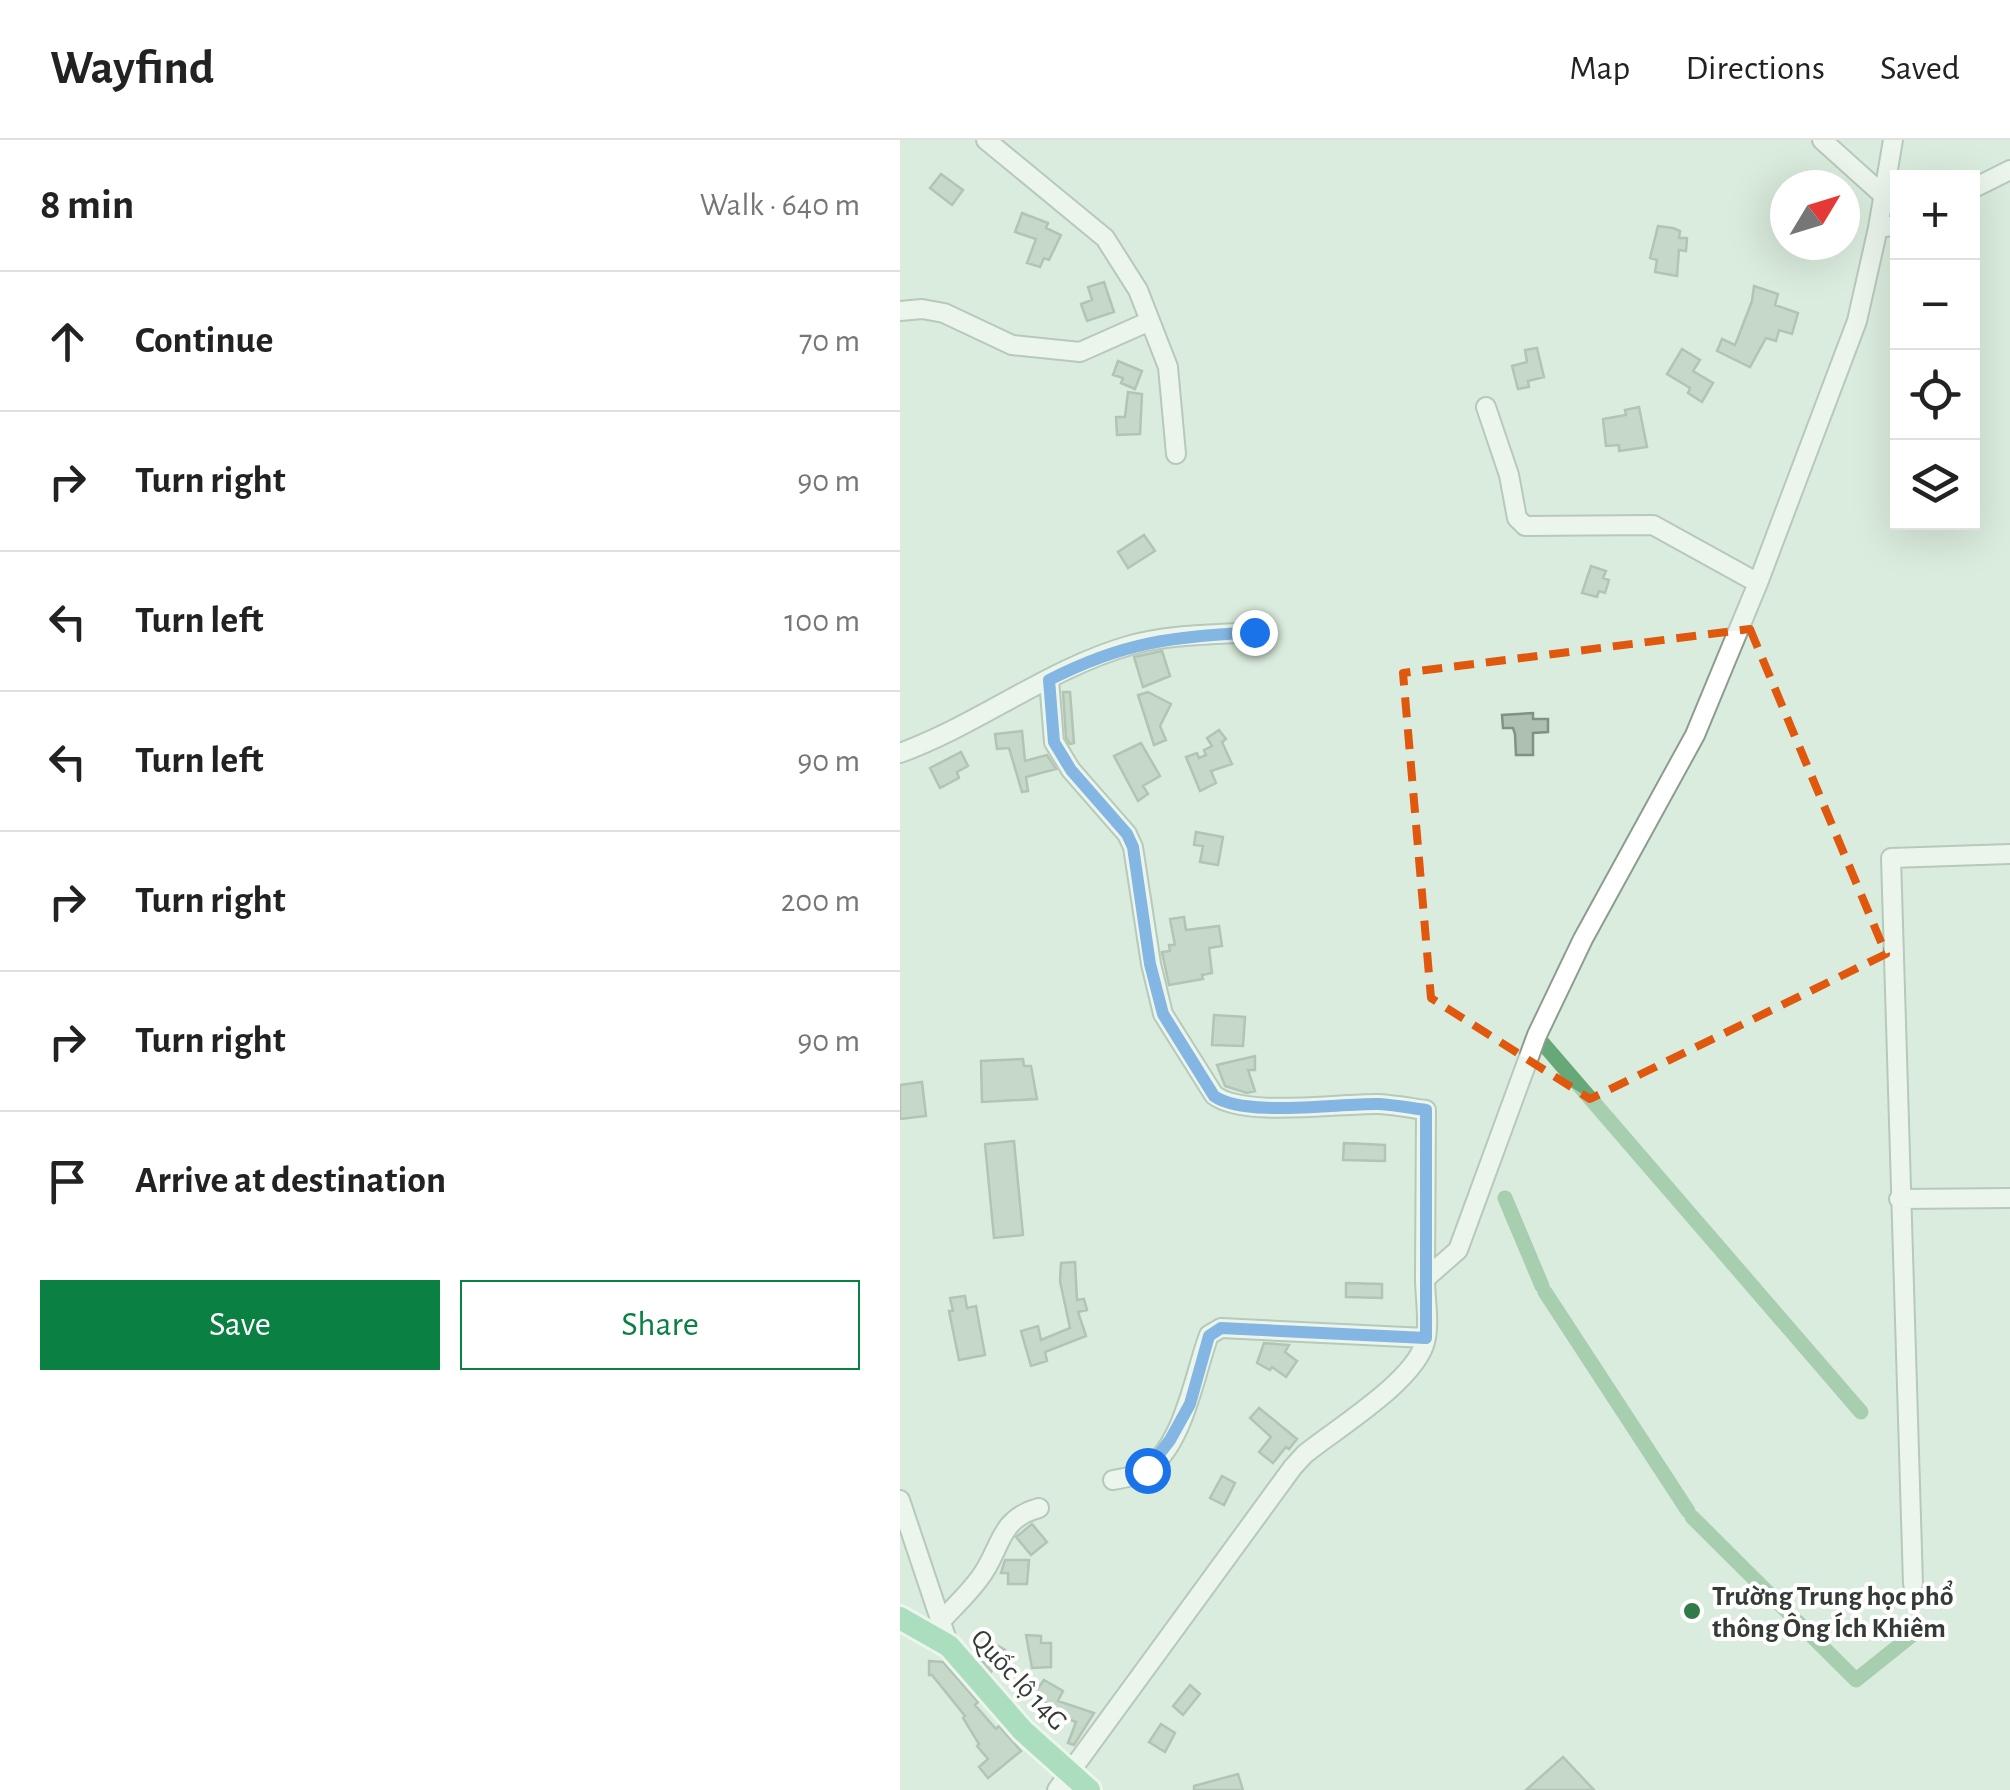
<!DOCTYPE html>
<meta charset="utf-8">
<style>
body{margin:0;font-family:"Alegreya Sans",sans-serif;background:#f2f2f2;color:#222}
.controls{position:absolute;right:30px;top:30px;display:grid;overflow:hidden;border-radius:0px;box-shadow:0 10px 40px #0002}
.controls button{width:90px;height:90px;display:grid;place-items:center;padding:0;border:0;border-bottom:2px solid #e0e0e0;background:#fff;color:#222;font:50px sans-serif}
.compass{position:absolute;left:870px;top:30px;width:90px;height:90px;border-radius:50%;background:#fff;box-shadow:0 10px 40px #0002;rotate:52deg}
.stop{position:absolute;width:30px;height:30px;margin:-22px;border:8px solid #1a73e8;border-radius:50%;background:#fff}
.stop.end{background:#1a73e8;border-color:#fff;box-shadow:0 2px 10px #0008}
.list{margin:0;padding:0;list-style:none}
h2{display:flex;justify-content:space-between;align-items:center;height:130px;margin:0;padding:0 40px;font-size:42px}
h2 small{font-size:32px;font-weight:400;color:#767676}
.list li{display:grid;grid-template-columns:65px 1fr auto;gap:30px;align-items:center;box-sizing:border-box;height:140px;padding:0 40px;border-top:2px solid #e0e0e0}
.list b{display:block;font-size:38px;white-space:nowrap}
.list em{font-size:32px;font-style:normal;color:#767676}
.actions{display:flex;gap:20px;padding:30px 40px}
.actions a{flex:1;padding:22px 0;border:2px solid #0b8043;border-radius:0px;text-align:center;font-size:35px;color:#0b8043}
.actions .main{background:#0b8043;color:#fff}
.icon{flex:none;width:55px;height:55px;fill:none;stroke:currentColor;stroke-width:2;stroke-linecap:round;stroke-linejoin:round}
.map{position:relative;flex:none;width:1110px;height:1650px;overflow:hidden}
header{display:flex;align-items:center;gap:60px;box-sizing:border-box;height:140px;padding:0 50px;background:#fff;border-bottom:2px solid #e0e0e0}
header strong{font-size:48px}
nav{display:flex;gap:55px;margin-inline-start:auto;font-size:35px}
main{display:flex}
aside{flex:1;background:#fff}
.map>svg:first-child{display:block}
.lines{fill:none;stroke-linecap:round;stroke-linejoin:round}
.canal{stroke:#67a878;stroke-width:15}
.building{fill:#aec0b2;stroke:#819285;stroke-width:2.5}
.minor-casing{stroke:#8c9d90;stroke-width:22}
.major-casing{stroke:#fff;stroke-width:28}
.minor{stroke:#fff;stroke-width:18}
.major{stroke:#72cc9a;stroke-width:22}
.route{stroke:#1a73e8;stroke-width:12}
.marked{fill:none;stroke:#df580e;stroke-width:8;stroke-dasharray:20 12;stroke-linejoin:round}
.poi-dot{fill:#327b49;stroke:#fff;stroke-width:4}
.labels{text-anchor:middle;stroke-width:8;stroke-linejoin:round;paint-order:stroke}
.poi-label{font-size:28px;font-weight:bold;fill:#353c37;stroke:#fff;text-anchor:start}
.street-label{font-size:28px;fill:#353c37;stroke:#fff}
</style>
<header>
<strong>Wayfind</strong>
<nav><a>Map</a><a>Directions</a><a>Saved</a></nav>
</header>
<main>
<aside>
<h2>8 min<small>Walk · 640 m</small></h2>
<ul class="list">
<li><svg class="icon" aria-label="ahead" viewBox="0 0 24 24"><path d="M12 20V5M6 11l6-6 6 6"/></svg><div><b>Continue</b></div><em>70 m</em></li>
<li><svg class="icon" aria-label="right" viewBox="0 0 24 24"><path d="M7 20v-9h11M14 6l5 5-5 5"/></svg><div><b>Turn right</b></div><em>90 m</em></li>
<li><svg class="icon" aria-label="left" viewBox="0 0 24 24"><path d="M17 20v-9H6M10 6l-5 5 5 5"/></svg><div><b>Turn left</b></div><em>100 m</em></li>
<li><svg class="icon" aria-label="left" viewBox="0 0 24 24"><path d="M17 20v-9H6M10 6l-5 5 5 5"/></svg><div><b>Turn left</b></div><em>90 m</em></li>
<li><svg class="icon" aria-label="right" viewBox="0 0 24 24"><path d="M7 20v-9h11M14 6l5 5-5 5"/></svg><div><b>Turn right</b></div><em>200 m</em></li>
<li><svg class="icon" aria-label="right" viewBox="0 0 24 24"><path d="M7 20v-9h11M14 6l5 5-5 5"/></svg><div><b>Turn right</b></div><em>90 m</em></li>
<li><svg class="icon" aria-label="arrive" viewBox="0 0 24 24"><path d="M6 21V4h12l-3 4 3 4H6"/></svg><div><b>Arrive at destination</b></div></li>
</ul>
<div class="actions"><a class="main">Save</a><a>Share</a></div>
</aside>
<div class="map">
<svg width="1110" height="1650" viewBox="0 0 1110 1650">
<rect width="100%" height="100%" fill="#daecdd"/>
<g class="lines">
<path class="canal" d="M639,899L961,1272
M605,1058L642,1146
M645,1152L788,1371
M792,1377L956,1540L1021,1488"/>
</g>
<path class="building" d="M41,34L63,50L52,65L30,48Z
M122,73L148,83L146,88L161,95L149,120L144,118L140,127L127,123L136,99L115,92Z
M758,86L773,88L780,91L779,98H787L786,111L779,110L777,136L755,132L757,120L750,118Z
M204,142L214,172L187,181L181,164L192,160L188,147Z
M854,146L878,154L875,165L898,173L892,194L879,190L876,201L866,198L850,227L817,211L822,199L835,205L852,161Z
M637,208L644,237L628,241L629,247L618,249L612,226L627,222L625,210Z
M782,209L800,220L793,231L813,243L802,262L788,253L790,248L767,234Z
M218,221L242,231L235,249L221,243L223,238L213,235Z
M228,252L242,254L240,294L217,295L216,277H225Z
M739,267L747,307L719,311V305L706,306L703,279L726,275L725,270Z
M244,395L255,411L228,428L218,412Z
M691,426L706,431L703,438L709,440L705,453L699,451L697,457L682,453Z
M262,511L270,536L243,547L234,517Z
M163,552H170L174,603L170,604L166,598Z
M248,552L271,564L260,586L266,600L254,605L238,555Z
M633,573V579H648V592L633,593V615H616L615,594L613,588H603L602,575Z
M319,590L326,599L322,602L332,624L311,631L316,643L300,651L286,617L297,613L299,618L306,615L304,610L312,606L307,598Z
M122,591L125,621L147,615L156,629L126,637L128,651L122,652L109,608L97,609L95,594Z
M241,603L260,636L243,646L248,654L238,661L214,616Z
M61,612L68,626L57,632L59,638L40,648L30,628Z
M296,692L323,697L318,725L300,722L303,706L294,705Z
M284,777L286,790L319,786L322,806L309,808L312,833L302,835L303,839L269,845L262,812L270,811L269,805H275L270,779Z
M314,875L345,877L343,906L312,905Z
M355,916V930H348L355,951L347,953L325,946L317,925Z
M123,919L124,926H131L137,959L82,962L81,921Z
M22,942L26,976L0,979V945Z
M114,1001L123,1095L94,1098L85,1004Z
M444,1003L485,1005V1021L443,1020Z
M175,1122L177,1160L184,1159L187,1170L178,1172L186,1196L145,1212L147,1221L131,1226L121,1191L138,1186L141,1200L170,1188L160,1141L161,1123Z
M446,1143L482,1144V1158L446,1157Z
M65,1156L67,1168L76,1166L85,1215L59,1220L49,1171H53L50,1158Z
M364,1203L389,1205L385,1212L397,1221L386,1237L372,1227L370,1230L357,1223Z
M359,1268L397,1299L389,1309L386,1307L373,1323L359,1312L371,1297L350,1278Z
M322,1336L335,1343L324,1365L310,1358Z
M132,1384L147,1402L131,1415L116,1397Z
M105,1420H129L127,1444H108V1433H101Z
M126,1495L141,1496V1503H151V1527L132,1528Z
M87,1499L105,1510L91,1532L77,1515Z
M29,1521L43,1522L78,1562L75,1565L96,1589L99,1586L121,1611L88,1638L79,1627L88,1619L77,1606L79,1604L63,1578L65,1576L32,1535H29Z
M144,1540L163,1551L158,1561L194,1573L174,1605L168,1603L176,1582L146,1571L149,1565L134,1554Z
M290,1545L300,1554L283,1575L273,1566Z
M261,1584L275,1593L265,1612L249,1602Z
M663,1617L694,1650H626Z
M338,1634L343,1650H294V1646Z"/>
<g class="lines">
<g class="minor-casing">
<path id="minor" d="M86,0L205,98L238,150L268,227L276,314
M922,0L982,54
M1072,49L1110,30
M978,88L993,0
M0,171L22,169L44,173L112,205L180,212L250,181
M586,267L609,335L617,378L625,386L753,385L858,443
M149,540L154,602L171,630L227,694L233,707L251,824L263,874L314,955C344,978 439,963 479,964C495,965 511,968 526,970L525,1139
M0,613C80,584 149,528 231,505C270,494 313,495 354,492
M999,1059L1110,1058
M213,1340C223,1338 234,1337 244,1332C284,1307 294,1235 309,1195L321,1188L526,1198
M0,1360L49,1506
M1013,1444L991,718L1110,714
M41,1481C54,1467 68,1454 79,1439C102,1410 97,1379 139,1368
M157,1650L393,1327L405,1314C437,1288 515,1241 525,1202C530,1183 525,1158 525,1139L558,1110L637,895L683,799L795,595L858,443L957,181L978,88L998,85"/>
</g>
<g class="major-casing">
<path id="major" d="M0,1478L49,1506L123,1591L189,1650"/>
</g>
<use href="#minor" class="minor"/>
<use href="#major" class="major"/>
</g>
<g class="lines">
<path class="route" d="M247,1330L270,1300L290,1264L309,1196L321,1188L526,1198V970C511,968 495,965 479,964C439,963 345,978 314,956L263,874L250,824L233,707L227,694L171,630L154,602L149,540C226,501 269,498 354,492"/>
</g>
<path d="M0 0H1110V1650H0ZM850,489L986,814L690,959L531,858L503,533Z" fill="#daecdd" fill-opacity=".55" fill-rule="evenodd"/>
<path class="marked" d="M850,489L986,814L690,959L531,858L503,533Z"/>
<circle class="poi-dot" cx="792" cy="1471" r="10"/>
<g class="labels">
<g class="poi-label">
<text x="812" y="1465">Trường Trung học phổ<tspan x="812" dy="32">thông Ông Ích Khiêm</tspan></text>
</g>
<g class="street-label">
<text transform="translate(120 1539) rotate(47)" y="10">Quốc lộ 14G</text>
</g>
</g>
</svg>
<div class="controls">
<button>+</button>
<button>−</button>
<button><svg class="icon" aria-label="locate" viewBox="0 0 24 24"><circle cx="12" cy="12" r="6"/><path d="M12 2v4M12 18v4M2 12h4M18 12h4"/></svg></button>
<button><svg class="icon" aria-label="layers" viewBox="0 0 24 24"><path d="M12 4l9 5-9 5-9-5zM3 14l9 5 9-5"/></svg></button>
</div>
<svg class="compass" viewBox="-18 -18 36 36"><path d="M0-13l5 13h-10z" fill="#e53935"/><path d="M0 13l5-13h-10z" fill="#767676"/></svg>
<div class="stop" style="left:247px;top:1330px"></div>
<div class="stop end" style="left:354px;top:492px"></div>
</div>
</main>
